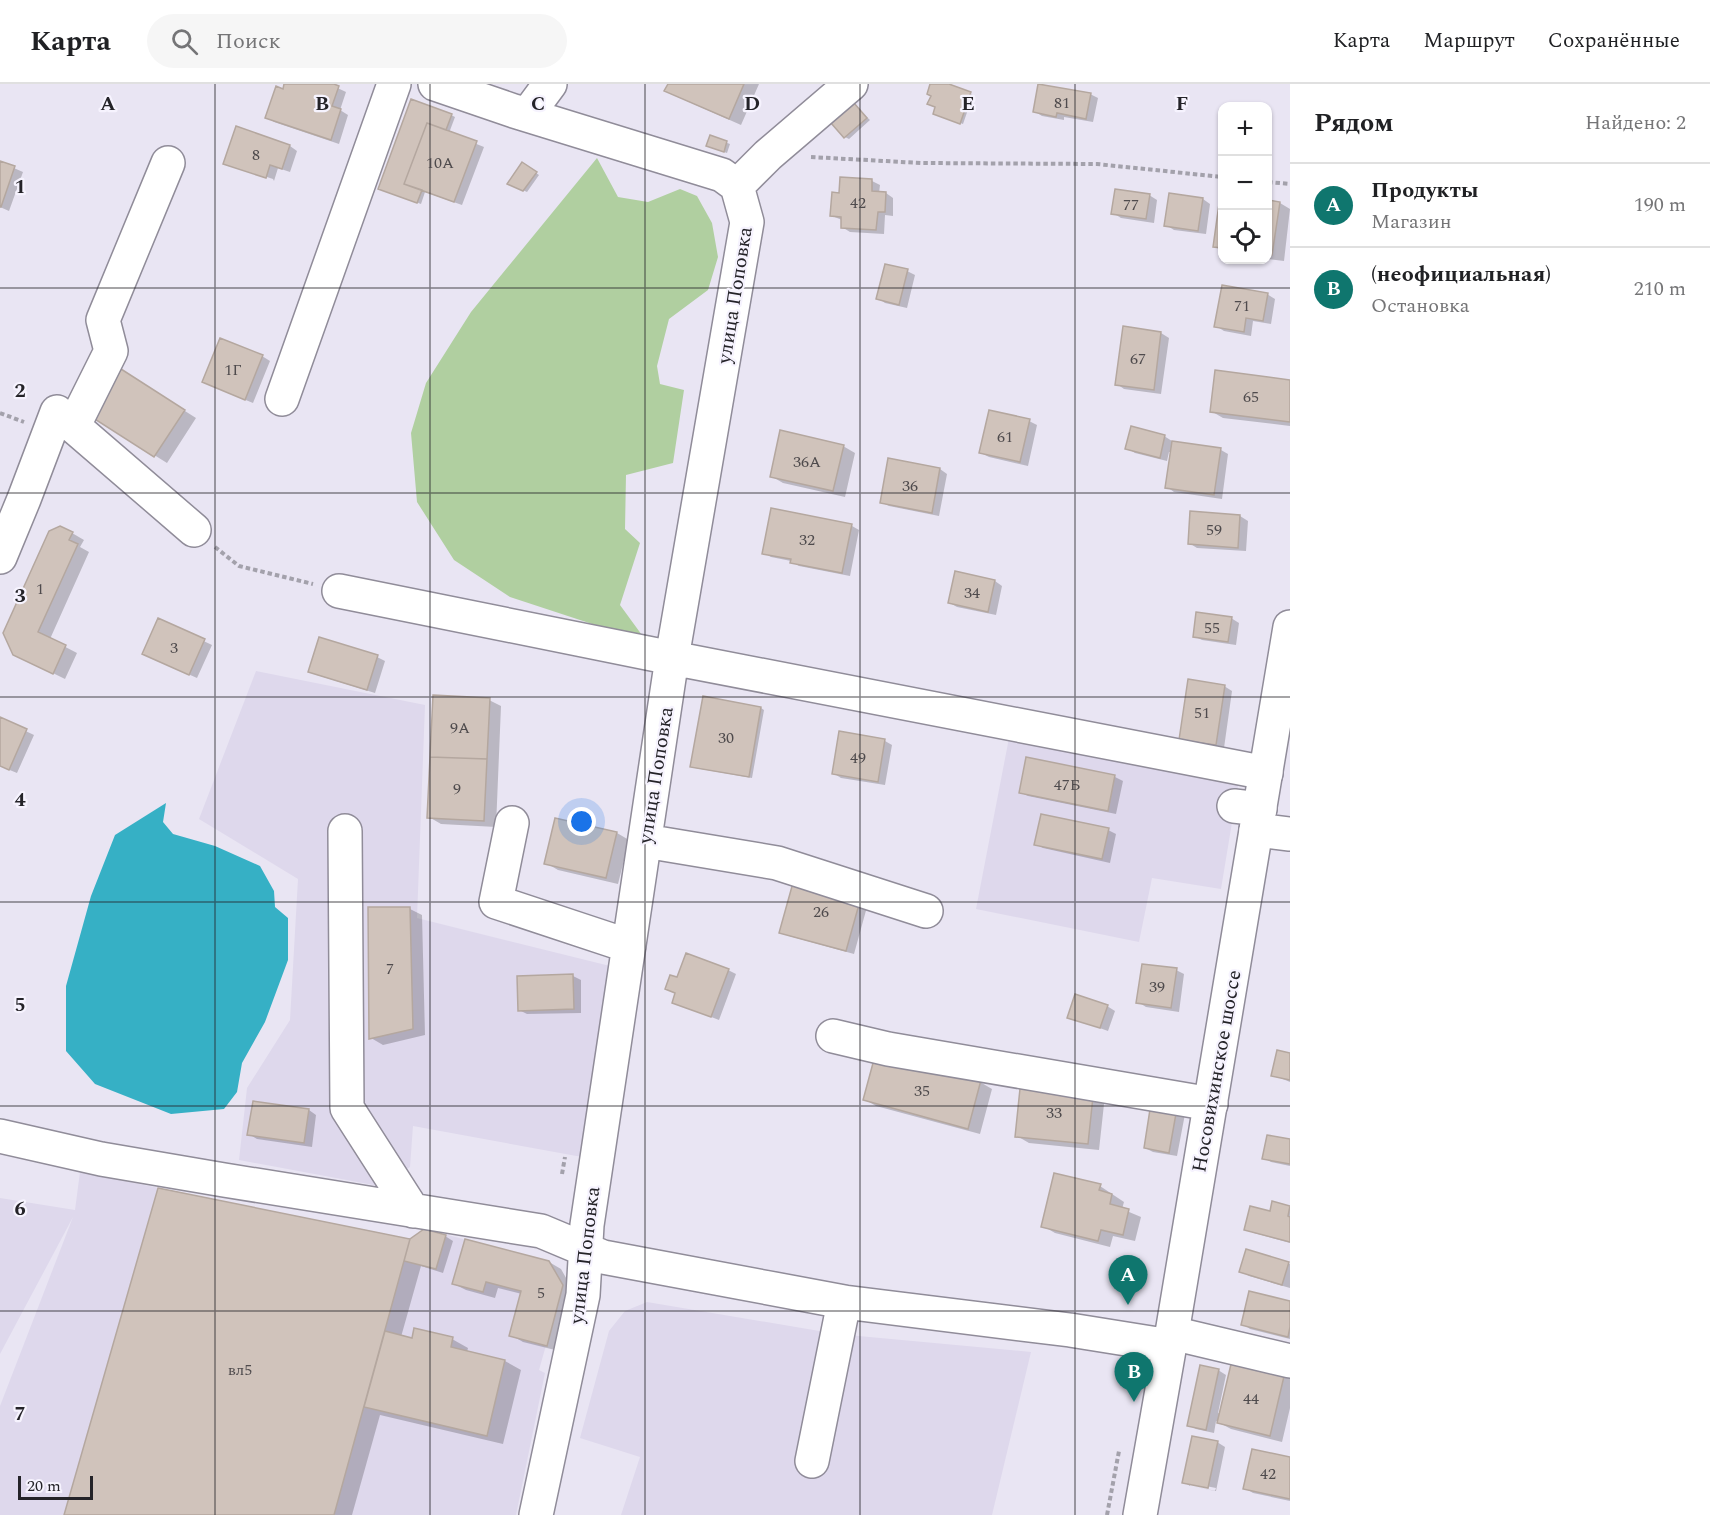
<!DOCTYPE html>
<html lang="ru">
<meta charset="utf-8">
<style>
body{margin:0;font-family:Spectral,serif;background:#f6f6f6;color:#202124}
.controls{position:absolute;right:18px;top:18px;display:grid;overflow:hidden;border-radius:12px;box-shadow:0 2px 4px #0004}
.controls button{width:54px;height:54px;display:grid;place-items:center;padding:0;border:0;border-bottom:2px solid #e0e0e0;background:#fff;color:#202124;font:30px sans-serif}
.scale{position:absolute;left:18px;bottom:15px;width:75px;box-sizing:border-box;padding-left:6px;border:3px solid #242328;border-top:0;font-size:16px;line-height:21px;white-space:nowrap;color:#242328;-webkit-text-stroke:4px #f6f3fe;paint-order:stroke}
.you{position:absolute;left:582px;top:738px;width:21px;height:21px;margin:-15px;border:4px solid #fff;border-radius:50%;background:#1a73e8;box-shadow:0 0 0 9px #1a73e833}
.badge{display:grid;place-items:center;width:39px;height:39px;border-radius:50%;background:#0f766e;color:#fff;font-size:20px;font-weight:700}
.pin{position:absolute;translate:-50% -50px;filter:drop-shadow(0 2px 3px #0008)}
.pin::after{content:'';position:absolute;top:32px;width:21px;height:18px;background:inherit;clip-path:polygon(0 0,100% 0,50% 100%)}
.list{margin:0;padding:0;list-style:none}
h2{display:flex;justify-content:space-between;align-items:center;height:78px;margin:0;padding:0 24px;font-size:26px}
h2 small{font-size:20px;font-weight:400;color:#757577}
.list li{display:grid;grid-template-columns:39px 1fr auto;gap:18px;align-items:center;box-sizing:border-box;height:84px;padding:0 24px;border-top:2px solid #e0e0e0}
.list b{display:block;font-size:22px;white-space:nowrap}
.list p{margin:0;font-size:20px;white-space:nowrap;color:#757577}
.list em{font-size:20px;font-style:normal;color:#757577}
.icon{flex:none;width:33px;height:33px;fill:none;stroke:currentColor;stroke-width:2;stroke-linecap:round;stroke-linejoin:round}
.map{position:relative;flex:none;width:1290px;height:1431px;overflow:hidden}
header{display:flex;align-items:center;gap:36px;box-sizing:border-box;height:84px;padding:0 30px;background:#fff;border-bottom:2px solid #e0e0e0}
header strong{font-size:28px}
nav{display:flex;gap:33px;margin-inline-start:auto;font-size:21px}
.search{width:420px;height:54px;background:#f6f6f6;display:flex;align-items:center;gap:15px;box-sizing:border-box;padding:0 21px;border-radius:33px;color:#757577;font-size:22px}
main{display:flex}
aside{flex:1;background:#fff}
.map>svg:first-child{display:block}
.built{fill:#ded8ec}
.green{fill:#b0cfa0}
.water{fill:#36b0c5}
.shadow{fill:#0003}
.building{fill:#d0c3bb;stroke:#b4a79f;stroke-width:1.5}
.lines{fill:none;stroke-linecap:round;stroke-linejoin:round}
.minor-casing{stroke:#908c99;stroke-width:36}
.major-casing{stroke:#908c99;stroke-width:36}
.path{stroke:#a3a1ab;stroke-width:4;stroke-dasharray:4.5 3;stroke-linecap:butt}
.minor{stroke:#fff;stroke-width:33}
.major{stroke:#fff;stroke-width:33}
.grid{fill:none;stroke:#242328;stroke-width:1.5;stroke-opacity:0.55}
.labels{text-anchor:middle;stroke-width:4.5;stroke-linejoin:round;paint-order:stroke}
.number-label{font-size:16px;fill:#4f4b4d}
.street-label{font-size:20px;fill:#242328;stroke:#f6f3fe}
.grid-label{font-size:20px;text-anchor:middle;font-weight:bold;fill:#242328;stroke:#f6f3fe;stroke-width:4.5;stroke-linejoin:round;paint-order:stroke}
</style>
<header>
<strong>Карта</strong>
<div class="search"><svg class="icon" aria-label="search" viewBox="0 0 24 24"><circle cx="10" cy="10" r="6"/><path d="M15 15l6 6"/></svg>Поиск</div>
<nav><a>Карта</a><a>Маршрут</a><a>Сохранённые</a></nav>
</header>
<main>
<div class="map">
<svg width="1290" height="1431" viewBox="0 0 1290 1431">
<rect width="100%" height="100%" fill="#e9e5f3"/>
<path class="built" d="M256,587L425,621L417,834L610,882L582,1073L413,1042L410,1083L379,1102L239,1076L247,1004L290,936L298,795L199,735Z
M1009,654L1239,696L1221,805L1152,794L1139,858L976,825Z
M80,1088L410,1155L424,1145L549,1177L563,1201L539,1286L545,1289L516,1431H0V1322L73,1133L0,1270V1114L75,1126Z
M647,1218L837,1250L1031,1268L992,1431H621L640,1373L580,1354L609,1247L625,1227Z"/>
<path class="green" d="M597,74L618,113L648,118L680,105L697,112L712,139L718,173L708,206L669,235L657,282L660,300L684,306L673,379L626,391L625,445L640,459L620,521L647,558L510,513L454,476L417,418L411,349L426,299L471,228Z"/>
<path class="water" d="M166,719L163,738L173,750L215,762L260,782L274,807L275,823L288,834V876L265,938L242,979L237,1008L224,1025L171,1030L95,1000L66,967V902L91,812L115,751Z"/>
<path class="shadow" d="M286,0H329L346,8L340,26L348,31L339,60L274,38L267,33Z
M669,0H759L741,41L678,13L666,6Z
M932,0H944L973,11L963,40L938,31L932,12Z
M1040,0L1090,10L1098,14L1093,38L1064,33V36L1042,32L1034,27Z
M854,21L870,36L849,55L845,53Z
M451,31L455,33L449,49L484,63L462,121L425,108L421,120L384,106Z
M711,53L730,60L727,69L711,63Z
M290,62L297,67L290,88L278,84L274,97L273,95L225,79Z
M0,78L23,88L9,127L0,123Z
M523,80L539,91L527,108L512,101Z
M841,95L872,97L880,101L879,109H886L893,114V132L885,131L884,150L850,148L842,143V136L832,132L840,110Z
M1149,111L1157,116L1154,139L1121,134L1113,129Z
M1203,115L1210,120L1206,150L1174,146L1166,141Z
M1268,118L1280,119L1290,125L1284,177L1268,175Z
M1220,121L1222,122V167L1214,162Z
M907,187L915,191L907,224L885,219L878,214Z
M1267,210L1275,215L1271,240L1253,237L1251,252L1224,247L1216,242Z
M1124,244L1161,249L1169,254L1161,310L1124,305L1117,300Z
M262,272L270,277L253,319L212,302Z
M133,294L196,334L167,379L92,332Z
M1290,297V342L1223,334L1211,327Z
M1029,337L1037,341L1028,382L989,373L981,369Z
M1164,352L1172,357V358L1221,366L1228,370L1222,415L1174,408L1167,403L1172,368H1169L1167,377L1135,369L1127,364Z
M843,362L855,369L845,413L783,399L771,392Z
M940,385L947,390L939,432L889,422L881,418Z
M1191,429L1240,432L1248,437L1246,467L1197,464L1189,459Z
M852,442L859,446L850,492L799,482L791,477L771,473L764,469Z
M72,449L84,456L80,463L89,468L50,555L77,569L65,595L14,570Z
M956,489L995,497L1002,502L996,531L957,523L950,519Z
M1231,534L1239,539L1236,561L1202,556L1194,552Z
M159,536L212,561L197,594L152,574Z
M377,573L385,577L375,609L317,591L310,587Z
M1224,602L1232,607L1224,664L1188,659Z
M489,616L501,622L496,743L441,740L429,733Z
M761,624L764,626L752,694L695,684Z
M0,635L34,651L17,689L0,682Z
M885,657L892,661L885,701L841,694L833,689Z
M1027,675L1115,693L1123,697L1116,730L1028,712L1020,708Z
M1108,746L1116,750L1110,779L1043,764L1036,760Z
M617,749L629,756L618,800L558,786L546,779Z
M870,812L854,870L789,852L781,848Z
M410,825L422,831L425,951L383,961L371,954Z
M728,886L736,890L719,936L673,918L678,895Z
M1176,886L1184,890L1179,928L1146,923L1138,918Z
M573,892L581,896V929L527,930L519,926Z
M1107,922L1115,927L1108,947L1069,933Z
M1290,971V998L1273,991Z
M980,998L992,1005L980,1050L876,1022L864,1015Z
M1093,1004L1105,1011L1099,1066L1029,1059L1017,1052Z
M1153,1021L1185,1030L1177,1072L1153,1068L1145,1064Z
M309,1026L316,1031L312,1063L257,1055L249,1050Z
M1290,1057V1082L1271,1078L1264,1074Z
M1100,1102L1124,1118L1122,1125L1141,1133L1135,1157L1113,1152L1110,1163L1055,1149L1043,1142Z
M159,1105L411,1157L445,1152L453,1157L443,1189L421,1182L401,1253L413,1255H452L468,1264L467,1268L505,1277L521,1286L503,1360L380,1331L352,1431H66Z
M1273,1119L1290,1123V1159L1254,1149L1246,1145L1271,1129Z
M1247,1167L1290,1180V1204L1249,1192L1241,1187Z
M549,1178L561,1185L574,1208L559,1267L523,1258L511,1251L522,1210L498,1204L495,1214L466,1206L454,1200Z
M1290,1219V1255L1250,1245L1243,1240Z
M1218,1286L1226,1291L1218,1329L1221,1330L1285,1290L1290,1293V1324L1282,1358L1231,1345L1216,1337L1214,1349L1196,1345L1189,1341Z
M1217,1358L1225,1363L1216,1407L1191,1402L1215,1407L1216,1404L1190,1399V1402L1184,1398Z
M1290,1375V1417L1253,1409L1245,1404Z"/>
<path class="building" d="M284,0H334L339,2L332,22L341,25L331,56L265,34L276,2L283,5Z
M668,0H744L729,35L664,7Z
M930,0H949L971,8L960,40L933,30L935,23L927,20L931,12L927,10Z
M1038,0L1091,9L1086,35L1057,29L1056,33L1033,28Z
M411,15L452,30L446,46L427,39L404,100L422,106L417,119L378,105Z
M854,19L867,34L844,54L831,39Z
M427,39L477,57L454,118L404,100Z
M236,42L290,61L282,85L270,81L266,94L223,80Z
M710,51L727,57L724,68L706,62Z
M0,77L15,82L1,123H0Z
M522,78L537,88L523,107L507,100Z
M840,93L872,95V107L886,108L885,128H878L876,146L841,144V133L830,132L832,108L839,109Z
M1115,105L1150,110L1146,135L1111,130Z
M1169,109L1203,114L1198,147L1164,142Z
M1268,116L1280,118L1272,171H1268Z
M1219,120H1222V164L1213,163Z
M885,180L908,185L899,221L876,215Z
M1222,201L1268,209L1263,237L1246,234L1244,248L1214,243Z
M1123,242L1161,248L1154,306L1115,301Z
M220,254L263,271L245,316L202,298Z
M121,285L185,326L154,373L90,332Z
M1215,286L1290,296V338L1210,328Z
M989,326L1030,335L1020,378L979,369Z
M1131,342L1165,351L1160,374L1125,365Z
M780,346L844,361L833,407L770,393Z
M1172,357L1221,364L1214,411L1165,404Z
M888,374L940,384L932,429L880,419Z
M771,424L852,440L842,489L790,479L791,475L762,470Z
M1190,427L1240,431L1238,464L1188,460Z
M60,442L73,448L69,456L78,460L38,548L66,561L53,590L13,571L3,549L49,447Z
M955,487L995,496L988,528L948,519Z
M1196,528L1232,533L1228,558L1193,553Z
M158,534L205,555L189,591L142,570Z
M319,553L378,571L367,606L308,588Z
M1188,595L1225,601L1216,661L1179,656Z
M433,611L490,614L487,675L430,673Z
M703,612L761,623L749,693L690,683Z
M0,633L27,645L9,686L0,682Z
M839,647L885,655L878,698L832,690Z
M430,673L487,675L484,737L427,734Z
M1026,673L1115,691L1108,727L1019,709Z
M1041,730L1109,744L1102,775L1034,761Z
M555,734L617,748L606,794L544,780Z
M796,788L863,806L846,867L779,849Z
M368,823H410L413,945L369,955Z
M686,869L729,885L711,933L672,919L675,909L665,905L670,891L677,893Z
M1142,880L1177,884L1171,924L1136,919Z
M573,890L574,925L518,927L517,892Z
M1075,910L1108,921L1100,944L1067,934Z
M1277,966L1290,969V996L1271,992Z
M876,968L981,996L968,1045L863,1016Z
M1021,995L1094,1003L1088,1060L1015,1053Z
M253,1017L309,1025L304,1059L247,1051Z
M1151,1019L1177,1024L1169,1069L1144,1064Z
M1267,1051L1290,1055V1080L1262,1075Z
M1054,1089L1101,1100L1099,1106L1112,1110L1110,1120L1129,1125L1123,1151L1101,1146L1098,1157L1041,1143Z
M158,1104L410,1155L334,1431H64Z
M1272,1117L1290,1122L1288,1132L1290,1133V1158L1244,1146L1250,1122L1270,1127Z
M424,1145L446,1151L436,1185L404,1177L410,1155Z
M465,1155L549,1177L563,1201L547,1262L509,1252L521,1207L486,1198L483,1208L452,1200Z
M1246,1165L1289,1178L1282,1201L1239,1188Z
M1249,1207L1290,1217V1243L1288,1253L1241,1241Z
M414,1244L453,1253L451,1263L505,1276L487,1352L364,1323L385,1247L412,1254Z
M1232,1276L1285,1288L1270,1352L1217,1339Z
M1200,1281L1219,1285L1206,1346L1187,1342Z
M1192,1352L1218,1357L1208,1404L1182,1399Z
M1252,1365L1290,1373V1415L1243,1405Z"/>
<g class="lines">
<g class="minor-casing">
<path id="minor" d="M435,0L514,27L722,91L737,102
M527,31L550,0
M737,102L768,71L851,0
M282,315L394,0
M72,341L79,331L111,267L103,236L168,79
M0,473L24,415L57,328L194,446
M339,507L672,574L1266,689
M1234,722L1260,725
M512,739L496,818L629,862
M1256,746L1290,750
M345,747L347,1024L413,1127
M645,757L777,779L926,827
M833,952L888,965L1211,1020
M0,1052L101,1075L224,1096L541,1147L603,1173L844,1218L1070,1246L1170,1262
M1172,1249L1290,1277
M812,1377L844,1218
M536,1431L583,1211L587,1141L672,574L747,138L737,102"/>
</g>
<g class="major-casing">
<path id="major" d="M1140,1431L1172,1249L1290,543"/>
</g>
<path class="path" d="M811,73L921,79L1097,80L1222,93
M1268,98L1290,100
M0,329L24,338
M215,463L239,482L313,500
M562,1090L565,1073
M1107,1431L1119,1367"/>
<use href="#minor" class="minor"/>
<use href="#major" class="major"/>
</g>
<path class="grid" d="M215,0V1431M430,0V1431M645,0V1431M860,0V1431M1075,0V1431M0,204H1290M0,409H1290M0,613H1290M0,818H1290M0,1022H1290M0,1227H1290"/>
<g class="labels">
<g class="number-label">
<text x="1062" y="24">81</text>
<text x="256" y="76">8</text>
<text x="440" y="84">10А</text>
<text x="858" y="124">42</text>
<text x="1131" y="126">77</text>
<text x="1242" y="227">71</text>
<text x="1138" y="280">67</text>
<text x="233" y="291">1Г</text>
<text x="1251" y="318">65</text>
<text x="1005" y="358">61</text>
<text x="807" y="383">36А</text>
<text x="910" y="407">36</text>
<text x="1214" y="451">59</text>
<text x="807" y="461">32</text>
<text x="40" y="510">1</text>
<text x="972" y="514">34</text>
<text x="1212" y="549">55</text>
<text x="174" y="569">3</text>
<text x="1202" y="634">51</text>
<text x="460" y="649">9А</text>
<text x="726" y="659">30</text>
<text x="858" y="679">49</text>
<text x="1067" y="706">47Б</text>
<text x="457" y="710">9</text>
<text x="821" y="833">26</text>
<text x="390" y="890">7</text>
<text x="1157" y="908">39</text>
<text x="922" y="1012">35</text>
<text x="1054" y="1034">33</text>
<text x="541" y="1214">5</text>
<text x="240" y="1291">вл5</text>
<text x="1251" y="1320">44</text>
<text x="1268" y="1395">42</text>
</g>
<g class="street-label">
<text transform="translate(734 211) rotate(-81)" y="7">улица Поповка</text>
<text transform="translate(655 691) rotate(-81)" y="7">улица Поповка</text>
<text transform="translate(1216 987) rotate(-80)" y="7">Носовихинское шоссе</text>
<text transform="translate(584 1171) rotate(-83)" y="7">улица Поповка</text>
</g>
</g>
<g class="grid-label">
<text x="108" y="26">A</text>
<text x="322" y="26">B</text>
<text x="538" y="26">C</text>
<text x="752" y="26">D</text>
<text x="968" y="26">E</text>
<text x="1182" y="26">F</text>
<text x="20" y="109">1</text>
<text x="20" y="313">2</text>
<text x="20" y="518">3</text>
<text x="20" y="722">4</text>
<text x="20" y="927">5</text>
<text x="20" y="1131">6</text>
<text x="20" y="1336">7</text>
</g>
</svg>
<div class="controls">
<button>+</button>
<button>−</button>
<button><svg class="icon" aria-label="locate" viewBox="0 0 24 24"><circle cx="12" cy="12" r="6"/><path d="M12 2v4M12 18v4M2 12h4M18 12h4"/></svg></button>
</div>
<div class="scale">20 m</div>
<div class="you"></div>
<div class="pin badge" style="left:1128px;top:1221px">A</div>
<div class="pin badge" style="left:1134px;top:1318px">B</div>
</div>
<aside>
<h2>Рядом<small>Найдено: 2</small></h2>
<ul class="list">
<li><span class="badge">A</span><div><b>Продукты</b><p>Магазин</p></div><em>190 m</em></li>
<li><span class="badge">B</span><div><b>(неофициальная)</b><p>Остановка</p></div><em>210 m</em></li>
</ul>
</aside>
</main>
